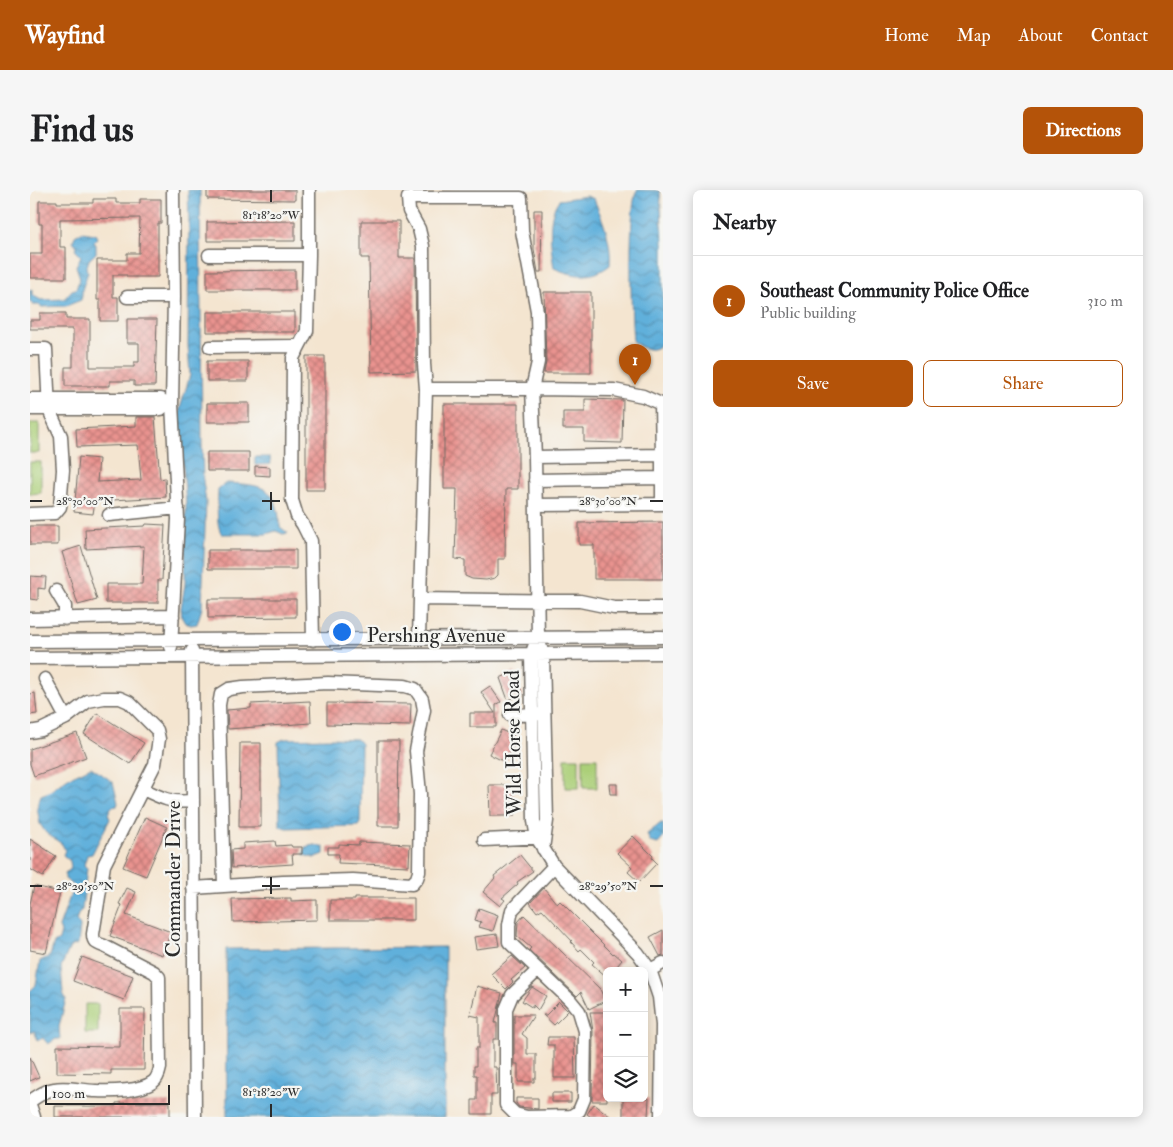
<!DOCTYPE html>
<meta charset="utf-8">
<style>
body{margin:0;font-family:"IM FELL Double Pica",serif;background:#f6f6f6;color:#202124}
.controls{position:absolute;right:15px;bottom:15px;display:grid;overflow:hidden;border-radius:8px;box-shadow:0 2px 12px #0003}
.controls button{width:45px;height:45px;display:grid;place-items:center;padding:0;border:0;border-bottom:1px solid #e0e0e0;background:#fff;color:#202124;font:25px sans-serif}
.scale{position:absolute;left:15px;bottom:12px;width:125px;box-sizing:border-box;padding-left:5px;border:2px solid #2b2b2b;border-top:0;font-size:14px;line-height:18px;white-space:nowrap;color:#2b2b2b;-webkit-text-stroke:4px #f6f6f2;paint-order:stroke}
.you{position:absolute;left:311px;top:441px;width:18px;height:18px;margin:-12px;border:4px solid #fff;border-radius:50%;background:#1a73e8;box-shadow:0 0 0 8px #1a73e833}
.badge{display:grid;place-items:center;width:32px;height:32px;border-radius:50%;background:#b45309;color:#fff;font-size:16px;font-weight:700}
.pin{position:absolute;translate:-50% -41px;filter:drop-shadow(0 1px 2px #0008)}
.pin::after{content:'';position:absolute;top:26px;width:18px;height:15px;background:inherit;clip-path:polygon(0 0,100% 0,50% 100%)}
.list{margin:0;padding:0;list-style:none}
h2{display:flex;justify-content:space-between;align-items:center;height:65px;margin:0;padding:0 20px;font-size:21px}
h2 small{font-size:16px;font-weight:400;color:#757577}
.list li{display:grid;grid-template-columns:32px 1fr auto;gap:15px;align-items:center;box-sizing:border-box;height:90px;padding:0 20px;border-top:1px solid #e0e0e0}
.list b{display:block;font-size:19px;white-space:nowrap}
.list p{margin:0;font-size:16px;white-space:nowrap;color:#757577}
.list em{font-size:16px;font-style:normal;color:#757577}
.actions{display:flex;gap:10px;padding:15px 20px}
.actions a{flex:1;padding:11px 0;border:1px solid #b45309;border-radius:8px;text-align:center;font-size:18px;color:#b45309}
.actions .main{background:#b45309;color:#fff}
.icon{flex:none;width:28px;height:28px;fill:none;stroke:currentColor;stroke-width:2;stroke-linecap:round;stroke-linejoin:round}
.map{position:relative;flex:none;width:633px;height:927px;overflow:hidden;border-radius:8px}
header{display:flex;align-items:center;gap:30px;box-sizing:border-box;height:70px;padding:0 25px;background:#b45309;color:#fff}
header strong{font-size:24px}
nav{display:flex;gap:28px;margin-inline-start:auto;font-size:18px}
.intro{display:flex;align-items:center;justify-content:space-between;box-sizing:border-box;height:120px;padding:0 30px}
h1{margin:0;font-size:35px}
.button{padding:12px 22px;border-radius:8px;background:#b45309;color:#fff;font-size:18px;font-weight:700}
main{display:flex;gap:30px;padding:0 30px}
aside{flex:1;background:#fff;border-radius:8px;box-shadow:0 2px 12px #0003}
.map>svg:first-child{display:block}
.park{fill:#abcf78;stroke:#6b7d52}
.water{fill:url(#water-waves);stroke:#466e83}
.building{fill:url(#building-cross-hatch)}
.lines{fill:none;stroke-linecap:round;stroke-linejoin:round}
.minor-casing{stroke:#716c65;stroke-width:15}
.minor{stroke:#fff;stroke-width:12}
.ticks{fill:none;stroke:#2b2b2b;stroke-width:2}
.labels{text-anchor:middle;stroke-width:4.5;stroke-linejoin:round;paint-order:stroke}
.street-label{font-size:21px;fill:#2b2b2b;stroke:#f6f6f2}
.ticks-label{font-size:12px;text-anchor:middle;fill:#2b2b2b;stroke:#f6f6f2;stroke-width:4.5;stroke-linejoin:round;paint-order:stroke}
</style>
<header>
<strong>Wayfind</strong>
<nav><a>Home</a><a>Map</a><a>About</a><a>Contact</a></nav>
</header>
<div class="intro"><h1>Find us</h1><a class="button">Directions</a></div>
<main>
<div class="map">
<svg width="633" height="927" viewBox="0 0 633 927">
<defs>
<pattern id="water-waves" width="16" height="10" patternUnits="userSpaceOnUse" patternTransform="scale(1.25)"><rect width="16" height="10" fill="#61b0db"/><path d="M0 5q4-4 8 0t8 0" fill="none" stroke="#508fb2"/></pattern>
<pattern id="building-cross-hatch" width="8" height="8" patternUnits="userSpaceOnUse" patternTransform="scale(1.25)"><rect width="8" height="8" fill="#e9938f"/><path d="M0 0l8 8M0 8l8-8" fill="none" stroke="#bd7875"/></pattern>
</defs>
<rect width="100%" height="100%" fill="#f6f6f2"/>
<filter id="ink" filterUnits="userSpaceOnUse"><feTurbulence type="fractalNoise" baseFrequency=".02" numOctaves="2"/><feDisplacementMap in="SourceGraphic" scale="10" xChannelSelector="R" yChannelSelector="G"/><feConvolveMatrix kernelMatrix="1 2 1 2 8 2 1 2 1" color-interpolation-filters="sRGB"/></filter>
<filter id="wash" filterUnits="userSpaceOnUse"><feTurbulence type="fractalNoise" baseFrequency=".0096" numOctaves="4" result="noise"/><feDisplacementMap in="SourceGraphic" scale="20" xChannelSelector="R" yChannelSelector="G"/><feGaussianBlur stdDeviation="1.12" result="paint"/><feColorMatrix in="noise" values="0 0 0 0 0 0 0 0 0 0 0 0 0 0 0 0 0 1.4 0 .05"/><feComposite in="paint" operator="in"/></filter>
<g filter="url(#wash)">
<rect width="100%" height="100%" fill="#f4e5d0"/>
<path class="park" d="M0,233H9V263H0Z
M0,272H11V303L0,304Z
M535,568H549V598H535Z
M553,568H567V598H553Z
M55,814H68V843H55Z"/>
<path class="water" d="M158,0H170L172,252L173,291L176,312L172,418L167,434L161,435L155,433L152,428L151,418L155,394L156,315L149,222L160,185L158,156L159,32Z
M607,0L630,1L633,55V150C627,164 613,160 603,151C601,128 598,15 607,0Z
M556,6L564,9C573,31 582,51 580,75C563,89 544,87 524,78C521,58 516,26 529,10Z
M52,42L65,44L67,48L64,51L66,55V63L59,70L56,79L58,82L52,100V106L51,110L36,116L12,117L9,115H3L0,112V99L2,100V105L11,110L34,109L42,100L46,99L50,88L46,76L51,66L45,60L47,56L43,51L45,46Z
M225,267H240L241,274L225,275Z
M196,293C233,295 247,295 250,337L258,343L253,344L246,341L236,344H192C185,336 188,310 188,299Z
M300,548L327,549L331,554L330,633L328,636L256,638L250,636L248,552L254,549Z
M61,577L83,592L88,613L87,616L82,617L78,624L80,629L62,664L57,665L54,675L57,678L52,720L49,722L46,730L50,736L48,754L40,757L31,777L33,803L36,809L29,837L30,849H26L18,854L13,848L8,850L4,841L0,843V801L6,795L10,771L20,766L24,753L29,750L31,742L29,737L42,701V694L35,689V684L41,678L40,671L33,665L35,660L32,654L16,643L10,634L7,617L11,605L19,602L38,588Z
M631,633H633V648L628,654L620,652L617,644Z
M285,655L294,657V664L284,668L274,665L275,657Z
M415,757V927H197L196,759Z"/>
<g id="blocks">
<path class="building" d="M177,0H265V10L177,9Z
M63,9H86V13H110V9H131V33H128V87H97V85H83V107H88V131H70V110H67V70H97V63H109L110,28L30,29V57H36V88H0V64H12V34H9V11H27V13H63Z
M504,20H512L511,82H508L504,59Z
M265,31V51H177V32Z
M331,31H369V68H385L386,181L341,182L339,68H331Z
M265,80V100H177V81Z
M514,102H561V183H514L516,172Z
M177,122H265V142H177Z
M10,123H36V129H60V177H104V172H109V153H97V129H127L125,196H104V191H80V196H35V177H43V139H0V130H10Z
M276,166H295V300H276Z
M177,171H218V191H177Z
M555,209L593,210L592,253L554,252V239H533V222H555Z
M177,213H219V232H177Z
M414,214H488V299H476L475,369H468V385L465,388L456,390L442,389L435,386V370L425,369L427,299H414Z
M106,227H125L130,289L135,288L136,307L65,311L63,324L44,322L49,267L69,269L67,292L111,290L108,255L47,257L46,239L106,236Z
M177,262H219V281H177Z
M225,276L240,277V286L225,285Z
M633,332V389H564V355H549V333Z
M116,334L135,335L132,390H128V413H76V394H112L114,356L56,359L55,339L115,336Z
M0,336H28V355H0Z
M51,356L67,410L48,415L32,362Z
M178,360H266V379H178Z
M0,386L16,387L15,399L8,398V410L0,409Z
M178,409H266V427L178,428Z
M484,482L493,505L478,510L470,488Z
M460,496L471,512L466,515V537H440V523H465L451,502Z
M5,503L7,524L0,525V504Z
M280,511L281,533L198,539L197,520L221,518V514Z
M297,513L381,514L380,536L297,534Z
M67,523L114,553L100,574L54,544Z
M471,540L488,548L476,570L474,569L473,571L459,564Z
M47,543L56,567L4,586L0,574V559Z
M348,551H369L368,636H348Z
M210,553H231V637H209Z
M579,594H587V604H580Z
M459,595H483L484,626H460Z
M115,627L137,637L116,686L93,677Z
M603,646L623,666L622,668L627,673L609,692L598,682L602,677L587,663Z
M0,649L26,666L13,687L0,679Z
M245,651L246,656L261,655L262,657H272V664H262L263,674L202,678L201,660L213,659V653Z
M329,652L380,654L379,676L308,673L309,664H298V657H309V654L329,655Z
M490,665L503,681L487,692L488,694L472,708L475,710L470,716L453,702L465,688L464,686Z
M4,696L30,702L16,763L0,760V714Z
M97,698L106,702L96,725L141,742L132,765L80,746L92,715L89,714Z
M514,698L527,714L530,711L583,764L584,763L592,770L583,781H577V787L562,774L564,772L551,759L549,761L541,752L542,751L512,719L507,722L500,713Z
M261,708V711L287,710V730L203,732L202,709Z
M325,708H384V730H300V710H325Z
M449,718L468,725L463,741L449,737L451,732L445,730Z
M494,725L570,799L575,811L559,819L551,802L547,806L499,760L501,758L487,746L488,732Z
M633,740V765L630,766L620,747Z
M467,744L469,756L446,759L444,747Z
M482,766L495,778L481,790L483,792L476,799L461,784Z
M52,767L103,786L94,810L43,791Z
M447,796L472,803L465,833H467V849H463V877H466L467,905H461V924H442V910H447V885H444V876H446V858H449V827L440,825Z
M502,797L516,806L508,820L503,815V818L492,811Z
M529,812L538,821L524,835L513,825H516Z
M90,819H115L114,880H81V884L27,883V856L90,857Z
M560,822H577V911H562L563,841Z
M484,825H504L492,844L497,848V864H506V888H504V892H488V874H484Z
M518,847H544L545,888H524V855H517Z
M0,867L9,887L0,891Z
M522,903H541V912H522Z
M486,908H508V919L489,917L486,913Z
M593,908H619L618,927H593Z
M140,912V927H25V916H86V913Z
M564,914L581,927H561L557,924Z"/>
</g>
</g>
<g filter="url(#ink)">
<use href="#blocks" fill-opacity="0" stroke="#716c65" stroke-width="1"/>
<g class="lines">
<g class="minor-casing">
<path id="minor" d="M279,0V65L277,141L263,168L262,310L267,326L273,335L281,351L283,450
M179,65H279
M97,107H144
M180,157L265,156L267,161
M0,159H16L19,220L31,246L33,280L30,317L25,323L0,324
M396,199L394,174L393,56L389,39L379,21L378,8H491L492,41L507,121L508,172L502,199L584,200L613,206L631,214
M0,209H131L135,214H142
M0,219H131L135,214
M632,265V314
M505,290L632,288
M506,315L633,314
M79,325L148,318
M26,401L35,416V429
M390,409L396,199H502L505,267
M0,429L143,426
M389,449L390,409L550,411L584,418H633
M0,451L633,447
M141,457L148,329L142,214L144,107L143,0
M504,457L501,465L504,631L507,648L524,676L608,763L620,780L629,807L632,835L631,927
M162,461L165,927
M0,468L633,463
M15,489L36,528
M480,525L510,524
M0,542L11,540L36,528L58,511L74,508H90L99,512L127,540L129,549L125,574L74,675L63,744C63,752 66,753 74,756L124,782L129,787L130,878C129,883 127,889 123,892C111,901 81,902 66,901C53,901 37,896 24,899C15,900 7,907 0,911
M113,599C129,607 145,615 163,610
M454,650L514,647
M513,659L517,631L513,465L508,448L505,267L632,265L631,214H633
M163,698L253,692L323,690L382,694L387,688L389,682L390,604L386,561L394,520L392,509L385,499L375,496L298,493L213,497L199,499L191,504L189,515L194,696
M508,780L482,805L476,819V915L485,924L497,927L541,926L549,921L554,909L555,841L549,821L540,810L479,752V735L482,720L524,676
M620,780L633,773
M0,915L4,927"/>
</g>
<use href="#minor" class="minor"/>
</g>
</g>
<path class="ticks" d="M241,0V12M241,302V320M0,311H12M232,311H250M620,311H633M241,687V704M0,696H12M232,696H250M620,696H633M241,914V927"/>
<g class="labels">
<g class="street-label">
<text x="406" y="452">Pershing Avenue</text>
<text transform="translate(483 553) rotate(-91)" y="7">Wild Horse Road</text>
<text transform="translate(143 689) rotate(-90)" y="7">Commander Drive</text>
</g>
</g>
<g class="ticks-label">
<text x="241" y="29">81°18'20"W</text>
<text x="55" y="315">28°30'00"N</text>
<text x="578" y="315">28°30'00"N</text>
<text x="55" y="700">28°29'50"N</text>
<text x="578" y="700">28°29'50"N</text>
<text x="241" y="906">81°18'20"W</text>
</g>
</svg>
<div class="controls">
<button>+</button>
<button>−</button>
<button><svg class="icon" aria-label="layers" viewBox="0 0 24 24"><path d="M12 4l9 5-9 5-9-5zM3 14l9 5 9-5"/></svg></button>
</div>
<div class="scale">100 m</div>
<div class="you"></div>
<div class="pin badge" style="left:605px;top:195px">1</div>
</div>
<aside>
<h2>Nearby<small></small></h2>
<ul class="list">
<li><span class="badge">1</span><div><b>Southeast Community Police Office</b><p>Public building</p></div><em>310 m</em></li>
</ul>
<div class="actions"><a class="main">Save</a><a>Share</a></div>
</aside>
</main>
